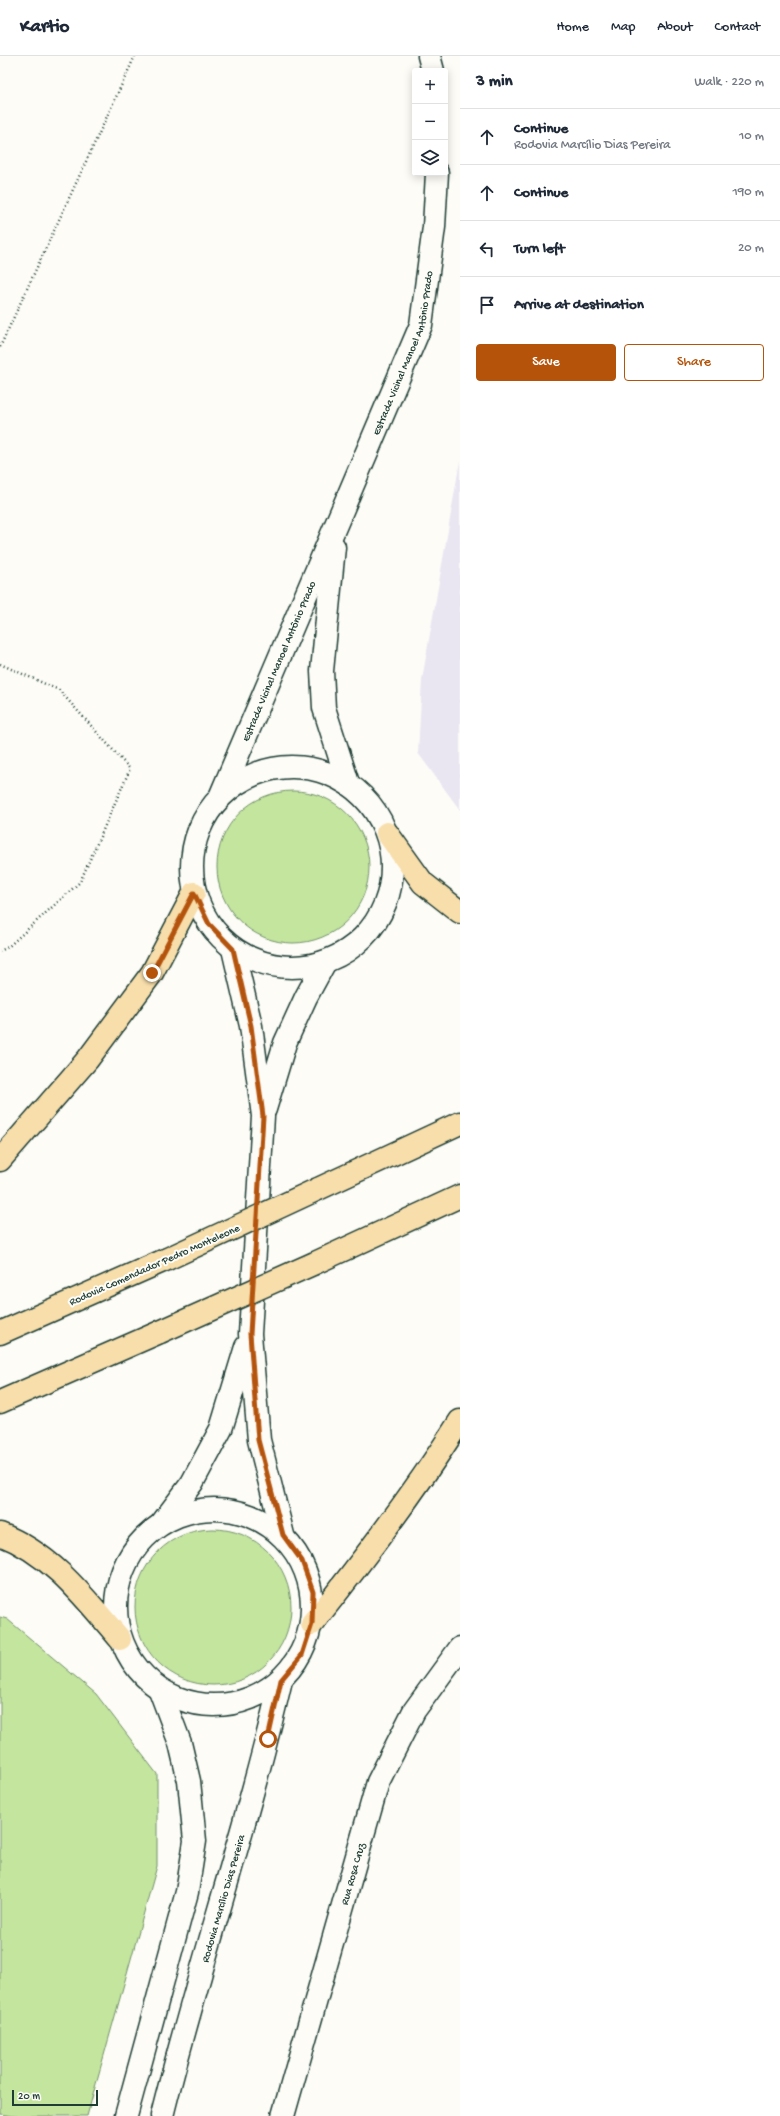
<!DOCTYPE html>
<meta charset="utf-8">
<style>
body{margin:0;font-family:"Gochi Hand",sans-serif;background:#f6f6f7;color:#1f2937}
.controls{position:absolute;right:12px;top:12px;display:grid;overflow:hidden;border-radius:4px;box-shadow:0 2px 10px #0003}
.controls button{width:36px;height:36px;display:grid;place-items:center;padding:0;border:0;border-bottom:1px solid #e0e1e3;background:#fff;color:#1f2937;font:20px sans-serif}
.scale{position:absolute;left:12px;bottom:10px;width:86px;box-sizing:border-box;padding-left:4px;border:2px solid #1f3d34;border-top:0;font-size:11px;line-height:14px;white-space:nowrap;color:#1f3d34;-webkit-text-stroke:3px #fdfcf7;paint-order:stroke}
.stop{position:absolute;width:12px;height:12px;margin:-9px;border:3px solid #b45309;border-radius:50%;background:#fff}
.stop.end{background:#b45309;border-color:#fff;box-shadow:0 1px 4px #0008}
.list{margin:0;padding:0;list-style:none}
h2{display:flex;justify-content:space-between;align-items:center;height:52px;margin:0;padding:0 16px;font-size:17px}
h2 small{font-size:13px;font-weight:400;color:#747a83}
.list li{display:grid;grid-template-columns:26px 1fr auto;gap:12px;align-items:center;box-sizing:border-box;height:56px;padding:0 16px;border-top:1px solid #e0e1e3}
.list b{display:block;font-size:15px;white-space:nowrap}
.list p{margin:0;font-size:13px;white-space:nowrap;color:#747a83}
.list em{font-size:13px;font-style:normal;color:#747a83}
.actions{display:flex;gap:8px;padding:12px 16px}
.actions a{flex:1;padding:9px 0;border:1px solid #b45309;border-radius:4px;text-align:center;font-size:14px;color:#b45309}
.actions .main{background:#b45309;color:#fff}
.icon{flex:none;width:22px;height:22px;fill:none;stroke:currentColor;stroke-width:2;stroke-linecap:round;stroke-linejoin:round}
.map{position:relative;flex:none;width:460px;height:2060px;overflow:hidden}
header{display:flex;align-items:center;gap:24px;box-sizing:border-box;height:56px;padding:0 20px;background:#fff;border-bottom:1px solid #e0e1e3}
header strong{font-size:19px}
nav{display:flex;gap:22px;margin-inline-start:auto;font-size:14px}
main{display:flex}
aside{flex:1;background:#fff}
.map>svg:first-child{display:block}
.built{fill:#e9e6f1}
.green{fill:#c4e59e;stroke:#729169}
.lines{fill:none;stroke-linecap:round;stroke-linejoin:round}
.street-casing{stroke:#1f3d34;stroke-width:25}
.secondary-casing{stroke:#1f3d34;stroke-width:25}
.primary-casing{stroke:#1f3d34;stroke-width:25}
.path{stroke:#1f3d34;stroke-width:2.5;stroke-dasharray:1 3;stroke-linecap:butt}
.street{stroke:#fdfcf7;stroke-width:22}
.secondary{stroke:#fdfcf7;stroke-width:22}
.primary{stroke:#f8deab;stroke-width:22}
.primary-bridge-casing{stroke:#1f3d34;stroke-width:25;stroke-linecap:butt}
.primary-bridge{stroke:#f8deab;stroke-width:22}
.route{stroke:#b45309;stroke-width:5}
.labels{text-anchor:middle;stroke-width:4;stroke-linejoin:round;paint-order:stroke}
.street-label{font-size:11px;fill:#1f3d34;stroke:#fdfcf7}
</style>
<header>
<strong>Kartio</strong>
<nav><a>Home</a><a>Map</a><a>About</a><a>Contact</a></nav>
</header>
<main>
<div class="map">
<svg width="460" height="2060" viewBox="0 0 460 2060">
<rect width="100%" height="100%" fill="#fdfcf7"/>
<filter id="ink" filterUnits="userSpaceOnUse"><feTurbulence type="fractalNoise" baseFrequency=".025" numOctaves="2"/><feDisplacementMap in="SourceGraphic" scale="8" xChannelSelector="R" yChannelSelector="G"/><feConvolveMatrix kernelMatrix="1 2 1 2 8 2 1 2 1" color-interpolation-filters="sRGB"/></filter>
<g filter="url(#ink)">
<path class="built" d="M460,405V754L418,697L422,624Z"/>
<path class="green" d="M217 811a76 76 0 1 1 152 0a76 76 0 1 1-152 0Z
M135 1551a78 78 0 1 1 156 0a78 78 0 1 1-156 0Z
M0,1561L7,1563L96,1638L157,1718V1810L87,2060H12L0,2058Z"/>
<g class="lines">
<g class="street-casing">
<g id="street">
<path id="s1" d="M283,2060L378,1726L414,1655L460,1592"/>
</g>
</g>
<g class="secondary-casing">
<g id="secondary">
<path d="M429,0L433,15"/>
<path d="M334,491L322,615L324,652L348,727"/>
<circle cx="292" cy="811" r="100"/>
<path id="s2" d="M220,741L421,269L434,171L437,117"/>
<path d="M233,893L251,970L263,1060L250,1278L259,1384L283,1479"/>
<path d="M265,1053L285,987L306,941L325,906"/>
<circle cx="214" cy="1551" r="98"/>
<path d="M162,1467L192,1427L221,1373L246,1291"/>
<path d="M126,2060L187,1836L195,1785L189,1725L180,1687L160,1634"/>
<path id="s3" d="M162,2060C198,1914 247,1771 281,1624"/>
</g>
</g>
<g class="primary-casing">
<path id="primary" d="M387,777L423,827L460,856
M0,1104L88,1003L152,917L194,837
M318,1133L460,1067
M315,1207L460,1140
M0,1277L165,1204
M0,1346L160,1276
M0,1478C52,1498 85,1542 120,1583
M312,1568C365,1502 415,1436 460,1365"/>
</g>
<path class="path" d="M0,291L135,0
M0,608L59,634L130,713L80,826L8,891L0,895"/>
<use href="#street" class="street"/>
<use href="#secondary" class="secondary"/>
<use href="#primary" class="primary"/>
<g class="primary-bridge-casing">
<path id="primary-bridge" d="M165,1204L318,1133
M160,1276L315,1207"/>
</g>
<use href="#primary-bridge" class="primary-bridge"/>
</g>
</g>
<g class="lines" filter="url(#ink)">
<path class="route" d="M152,917L194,837L209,868L233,893L251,970L263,1060L250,1278L258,1384L283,1479L302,1505L313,1536L312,1568L302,1599L281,1624L268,1683"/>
</g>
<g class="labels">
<g class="street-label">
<text dy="4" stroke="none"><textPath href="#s2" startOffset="481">Estrada Vicinal Manoel Antônio Prado</textPath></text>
<text dy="4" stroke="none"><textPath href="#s2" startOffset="148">Estrada Vicinal Manoel Antônio Prado</textPath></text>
<text transform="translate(154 1208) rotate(-24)" y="4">Rodovia Comendador Pedro Monteleone</text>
<text dy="4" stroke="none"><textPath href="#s1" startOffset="252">Rua Rosa Cruz</textPath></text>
<text dy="4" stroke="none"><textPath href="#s3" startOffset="226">Rodovia Marcílio Dias Pereira</textPath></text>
</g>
</g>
</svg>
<div class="controls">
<button>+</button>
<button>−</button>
<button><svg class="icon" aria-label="layers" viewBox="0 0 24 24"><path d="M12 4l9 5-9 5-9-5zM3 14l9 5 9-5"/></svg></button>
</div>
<div class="scale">20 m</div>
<div class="stop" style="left:268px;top:1683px"></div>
<div class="stop end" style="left:152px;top:917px"></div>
</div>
<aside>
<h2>3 min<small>Walk · 220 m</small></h2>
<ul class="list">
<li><svg class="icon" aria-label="ahead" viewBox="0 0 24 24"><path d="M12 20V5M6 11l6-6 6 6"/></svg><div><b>Continue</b><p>Rodovia Marcílio Dias Pereira</p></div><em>10 m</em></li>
<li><svg class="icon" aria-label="ahead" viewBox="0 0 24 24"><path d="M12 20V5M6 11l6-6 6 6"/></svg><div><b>Continue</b></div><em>190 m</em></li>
<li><svg class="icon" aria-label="left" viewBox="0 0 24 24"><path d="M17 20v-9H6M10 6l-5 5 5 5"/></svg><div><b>Turn left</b></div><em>20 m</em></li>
<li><svg class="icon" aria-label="arrive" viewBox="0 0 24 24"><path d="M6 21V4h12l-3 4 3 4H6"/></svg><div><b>Arrive at destination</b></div></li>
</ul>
<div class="actions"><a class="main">Save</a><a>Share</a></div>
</aside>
</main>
